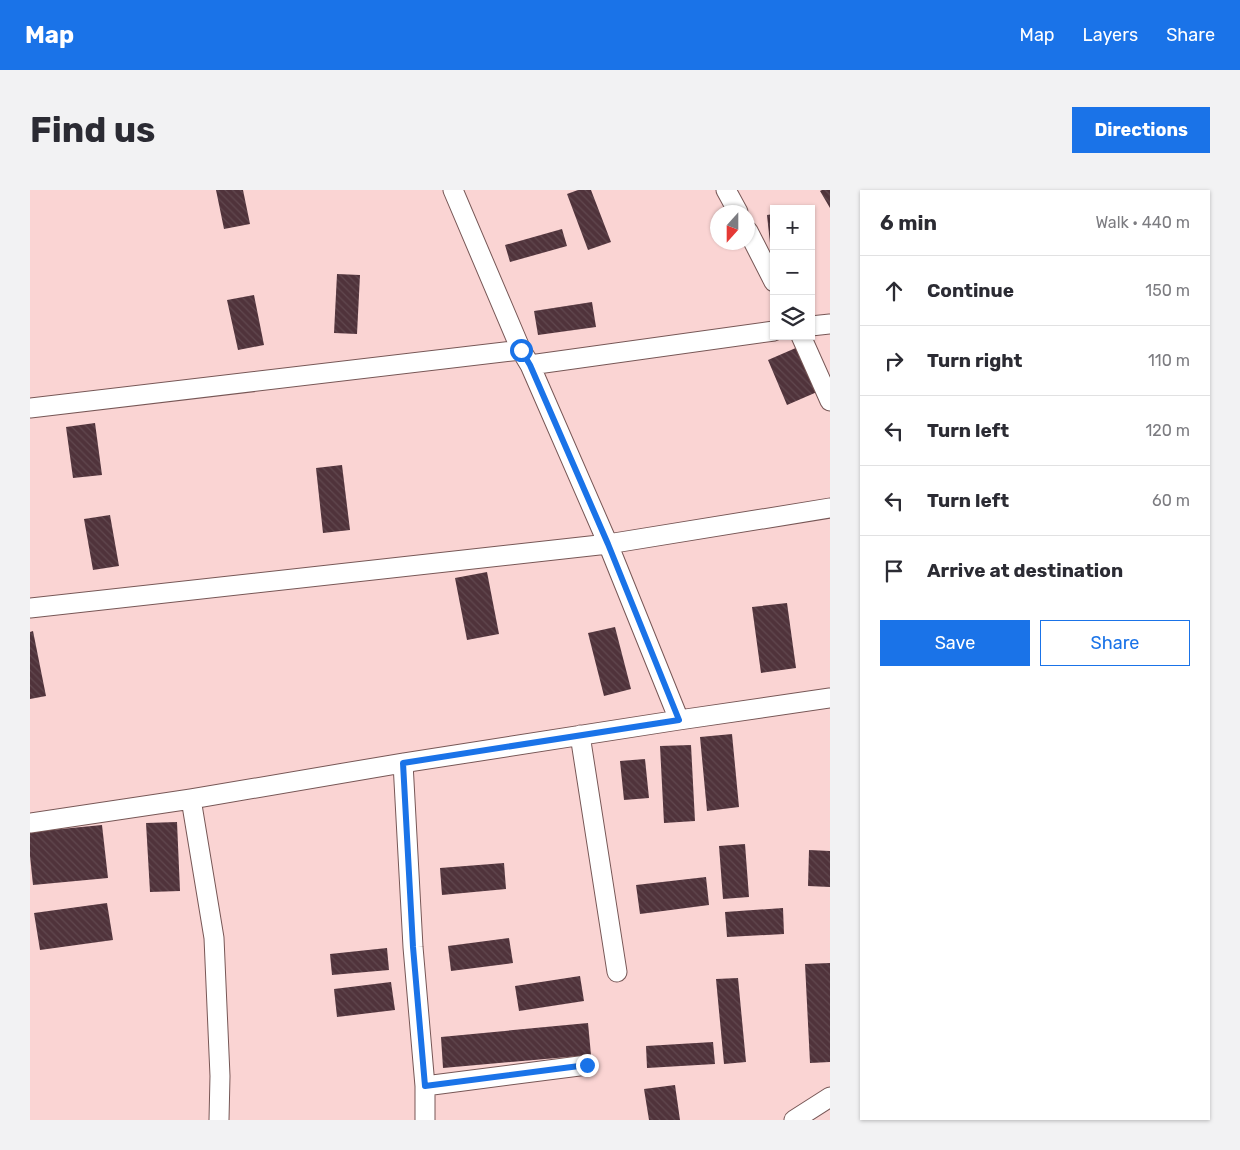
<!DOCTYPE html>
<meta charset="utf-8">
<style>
body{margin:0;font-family:Rubik,sans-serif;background:#f2f2f3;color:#2b2b33}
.controls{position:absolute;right:15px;top:15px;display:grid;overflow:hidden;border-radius:0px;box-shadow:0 1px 4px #0004}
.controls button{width:45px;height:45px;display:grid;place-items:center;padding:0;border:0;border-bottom:1px solid #e1e1e2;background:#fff;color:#2b2b33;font:25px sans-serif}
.compass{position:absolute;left:680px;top:15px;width:45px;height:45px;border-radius:50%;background:#fff;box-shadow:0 1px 4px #0004;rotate:201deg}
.stop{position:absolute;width:15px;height:15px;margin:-11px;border:4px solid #1a73e8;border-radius:50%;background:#fff}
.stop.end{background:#1a73e8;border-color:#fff;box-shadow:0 1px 5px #0008}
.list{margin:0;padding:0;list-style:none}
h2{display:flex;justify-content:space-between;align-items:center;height:65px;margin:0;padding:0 20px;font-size:21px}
h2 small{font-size:16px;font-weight:400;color:#7c7c81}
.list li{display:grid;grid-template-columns:32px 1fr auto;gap:15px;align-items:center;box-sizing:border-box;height:70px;padding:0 20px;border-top:1px solid #e1e1e2}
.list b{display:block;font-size:19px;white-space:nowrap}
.list em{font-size:16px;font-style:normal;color:#7c7c81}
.actions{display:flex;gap:10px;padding:15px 20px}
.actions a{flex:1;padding:11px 0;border:1px solid #1a73e8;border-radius:0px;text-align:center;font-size:18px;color:#1a73e8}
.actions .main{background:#1a73e8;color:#fff}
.icon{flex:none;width:28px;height:28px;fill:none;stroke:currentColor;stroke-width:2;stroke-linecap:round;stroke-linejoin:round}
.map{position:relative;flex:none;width:800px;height:930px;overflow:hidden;border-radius:0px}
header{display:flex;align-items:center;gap:30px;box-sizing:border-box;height:70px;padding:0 25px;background:#1a73e8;color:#fff}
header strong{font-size:24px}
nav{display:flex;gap:28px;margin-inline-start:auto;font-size:18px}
.intro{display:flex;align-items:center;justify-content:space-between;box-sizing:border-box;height:120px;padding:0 30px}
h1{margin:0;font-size:35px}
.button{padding:12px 22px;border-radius:0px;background:#1a73e8;color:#fff;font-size:18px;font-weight:700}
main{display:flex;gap:30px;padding:0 30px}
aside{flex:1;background:#fff;border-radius:0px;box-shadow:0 1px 4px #0004}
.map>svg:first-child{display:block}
.building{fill:url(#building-back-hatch)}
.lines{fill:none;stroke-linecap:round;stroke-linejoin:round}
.minor-casing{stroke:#775756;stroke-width:21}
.minor{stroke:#fff;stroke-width:19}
.route{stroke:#1a73e8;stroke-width:6}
</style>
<header>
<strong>Map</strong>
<nav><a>Map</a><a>Layers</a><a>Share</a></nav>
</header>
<div class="intro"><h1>Find us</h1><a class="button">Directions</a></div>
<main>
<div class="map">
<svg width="800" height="930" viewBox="0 0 800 930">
<defs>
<pattern id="building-back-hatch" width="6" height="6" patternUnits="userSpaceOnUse" patternTransform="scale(1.25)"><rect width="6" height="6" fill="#50333b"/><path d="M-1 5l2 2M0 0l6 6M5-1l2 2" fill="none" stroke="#61484f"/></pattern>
</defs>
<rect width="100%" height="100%" fill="#fad4d3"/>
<path class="building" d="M186,0H213L220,34L194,39Z
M548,0H561L581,52L558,60L537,4Z
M792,0H800V18L790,1Z
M744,24V52L740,53L737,25Z
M532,39L537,56L480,72L475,55Z
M307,84L330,85L327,144L304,143Z
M224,105L234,155L208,160L197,110Z
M562,112L566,137L508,145L504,121Z
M768,157L787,202L757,215L738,170Z
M65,233L72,285L43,288L36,237Z
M312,275L320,340L293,343L286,278Z
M80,325L89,376L63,380L54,329Z
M457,382L469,444L437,450L425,388Z
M757,413L766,478L731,483L722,417Z
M585,437L601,499L574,506L558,443Z
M3,441L16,506L0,509V442Z
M702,544L709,617L677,621L670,547Z
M661,555L665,631L634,633L630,556Z
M615,569L619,608L594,610L590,571Z
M147,632L150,701L120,702L116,633Z
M72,635L78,688L3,695L0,666V642Z
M715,654L719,707L693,709L689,656Z
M779,660L800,661V697L778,696Z
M474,673L476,699L412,705L410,678Z
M676,687L679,715L610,724L606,695Z
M77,713L83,750L10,760L4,723Z
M753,718L754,744L697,747L695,722Z
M479,748L483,773L421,781L418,756Z
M357,758L359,780L302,785L300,764Z
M800,773V872L780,873L775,774Z
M550,786L554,811L489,821L485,796Z
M708,788L716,872L694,874L686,789Z
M361,792L365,820L307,827L304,799Z
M558,833L561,865L413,878L411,847Z
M683,852L685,874L617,878L616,856Z
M645,895L650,930H619L614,899Z"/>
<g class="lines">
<g class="minor-casing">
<path id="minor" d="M423,0L491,160L500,175L578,354L649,530
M696,0L708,22
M718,41L744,92
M781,136L800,134
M771,146L800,211
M500,175L744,141
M0,218L491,160
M0,418L578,354L800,318
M550,545L587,782
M373,573L383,757L395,896V930
M161,609L184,748L190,886L189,930
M0,633L161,609L373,573L649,530L800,508
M395,896L557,875
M764,930L800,907"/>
</g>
<use href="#minor" class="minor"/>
</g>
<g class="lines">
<path class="route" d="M491,160L500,175L578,354L649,530L373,573L383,757L395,896L557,875"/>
</g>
</svg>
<div class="controls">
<button>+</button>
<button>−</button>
<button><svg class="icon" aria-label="layers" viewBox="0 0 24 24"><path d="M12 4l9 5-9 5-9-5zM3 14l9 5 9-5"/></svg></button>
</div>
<svg class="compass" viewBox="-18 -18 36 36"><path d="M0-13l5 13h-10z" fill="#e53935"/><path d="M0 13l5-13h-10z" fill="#7c7c81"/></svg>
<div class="stop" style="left:491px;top:160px"></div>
<div class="stop end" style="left:557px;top:875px"></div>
</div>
<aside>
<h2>6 min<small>Walk · 440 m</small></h2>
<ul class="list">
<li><svg class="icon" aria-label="ahead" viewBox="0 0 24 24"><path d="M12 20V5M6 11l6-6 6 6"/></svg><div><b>Continue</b></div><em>150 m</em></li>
<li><svg class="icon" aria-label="right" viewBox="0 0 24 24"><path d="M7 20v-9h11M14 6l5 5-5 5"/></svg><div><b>Turn right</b></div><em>110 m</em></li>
<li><svg class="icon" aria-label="left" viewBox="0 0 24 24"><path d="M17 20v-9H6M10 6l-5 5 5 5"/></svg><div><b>Turn left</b></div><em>120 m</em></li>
<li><svg class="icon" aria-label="left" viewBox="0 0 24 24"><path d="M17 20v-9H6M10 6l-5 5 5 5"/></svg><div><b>Turn left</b></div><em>60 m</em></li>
<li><svg class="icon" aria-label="arrive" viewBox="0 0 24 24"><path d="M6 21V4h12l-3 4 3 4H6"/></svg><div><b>Arrive at destination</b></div></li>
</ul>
<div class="actions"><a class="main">Save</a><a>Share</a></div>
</aside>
</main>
